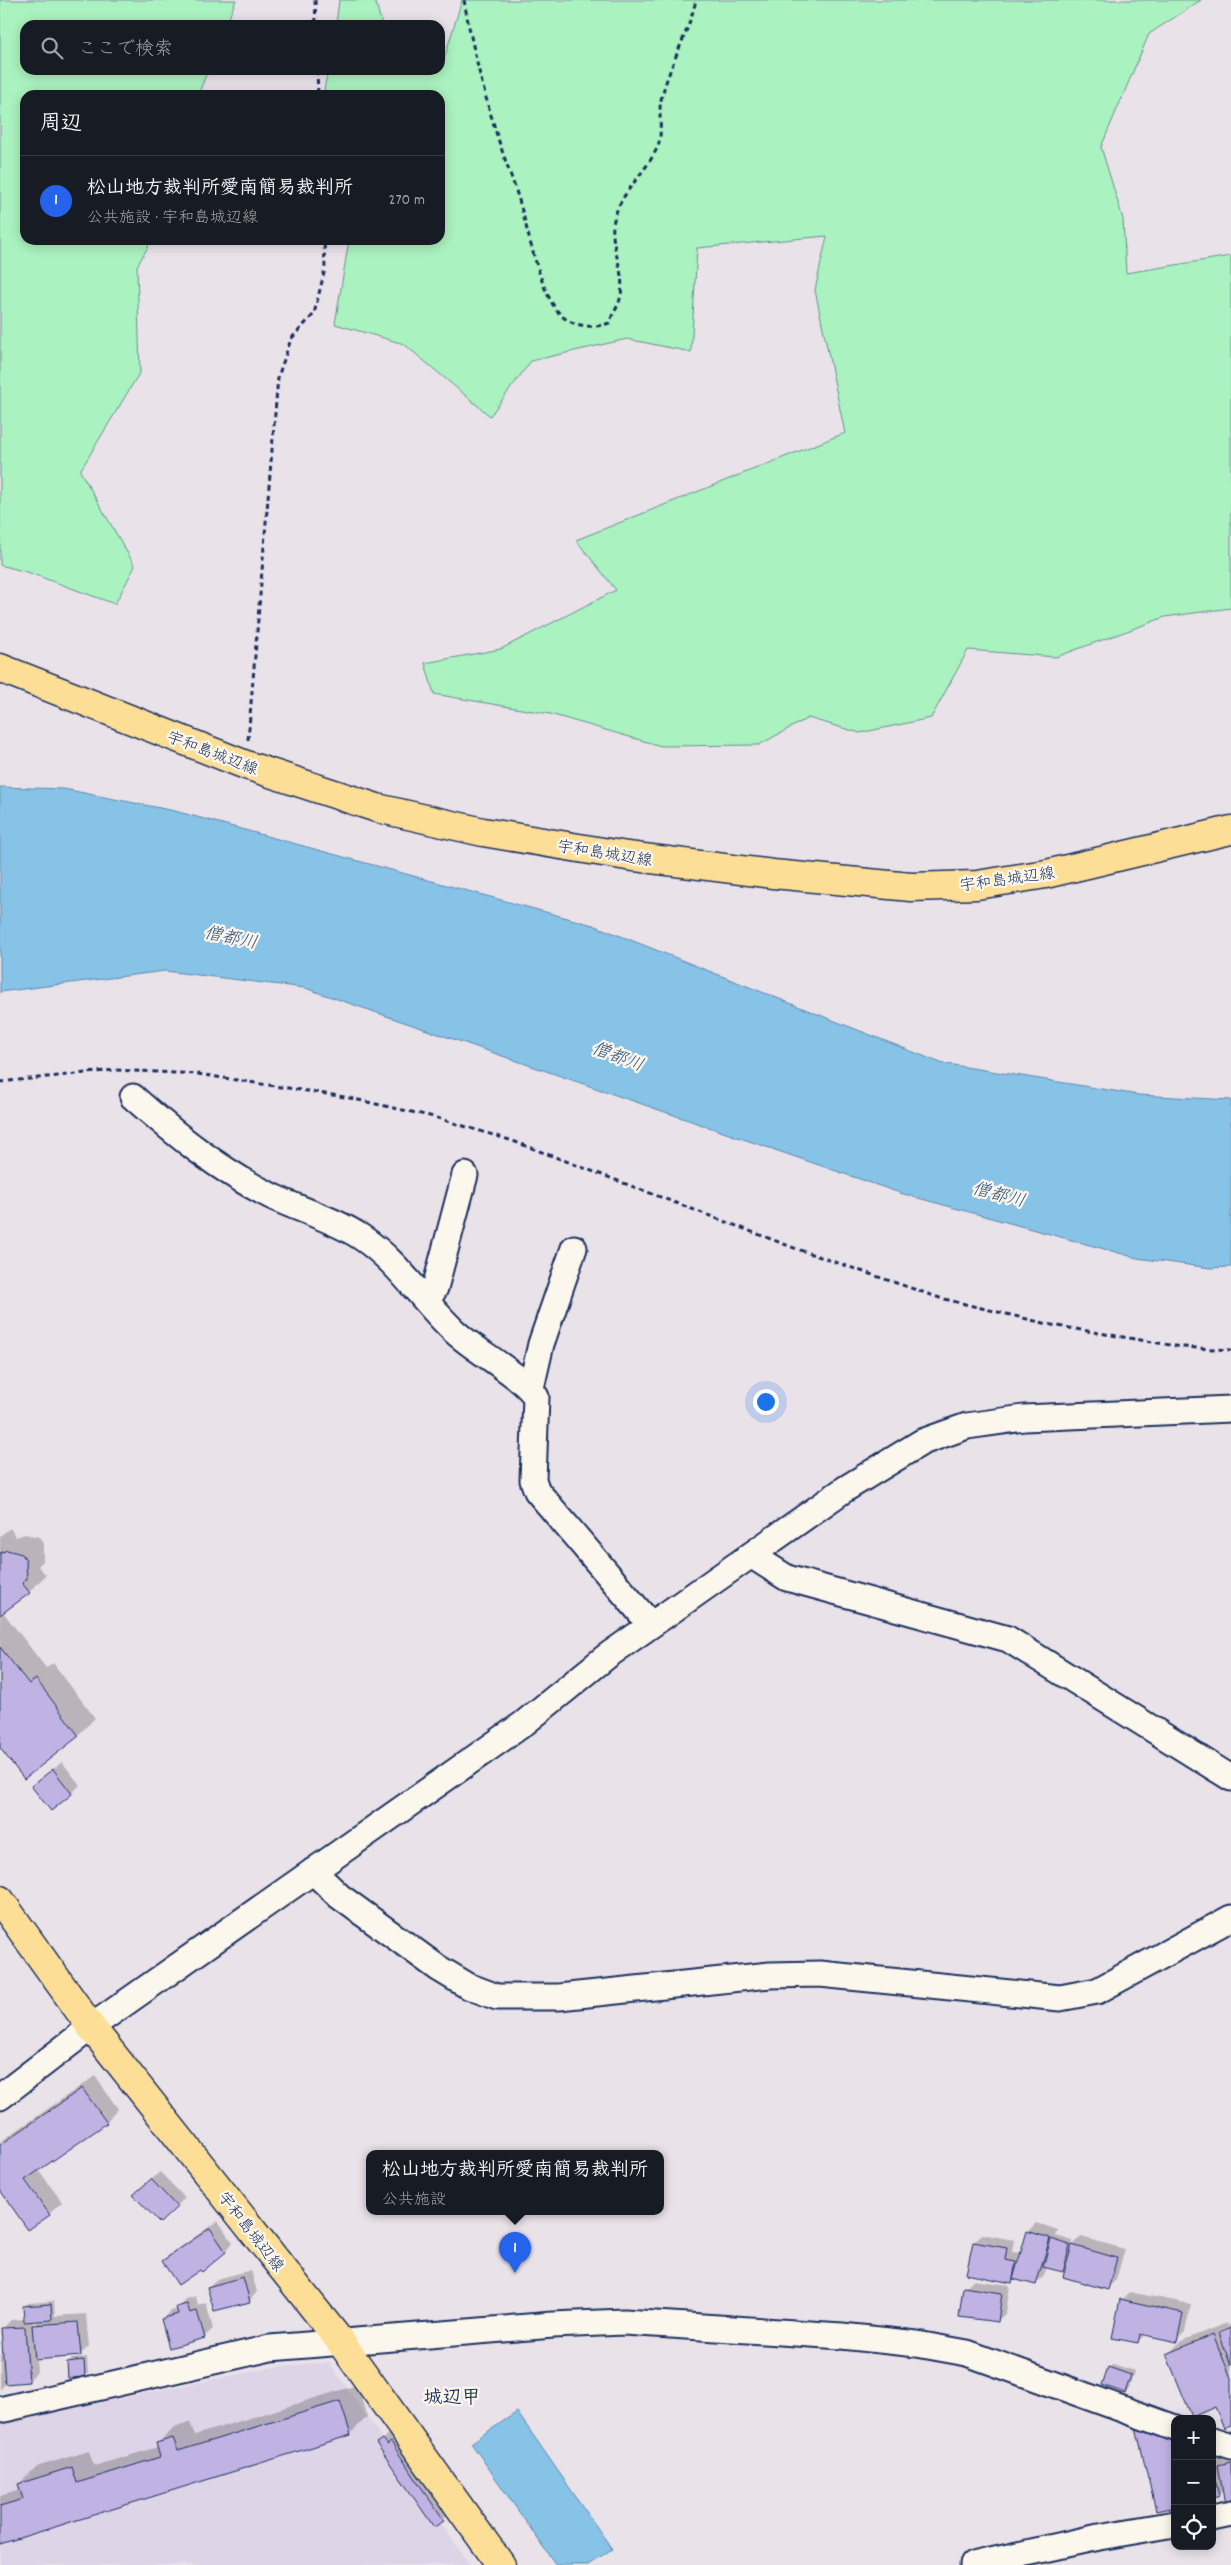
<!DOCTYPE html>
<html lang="ja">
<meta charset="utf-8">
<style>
body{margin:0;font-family:Dekko,"Klee One",sans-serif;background:#242831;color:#f1f3f6}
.controls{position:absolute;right:15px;bottom:15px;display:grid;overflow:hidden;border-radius:10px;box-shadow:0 2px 12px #0003}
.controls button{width:45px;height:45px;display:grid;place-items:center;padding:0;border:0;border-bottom:1px solid #363941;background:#171b24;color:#f1f3f6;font:25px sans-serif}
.you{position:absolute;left:765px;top:1401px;width:18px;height:18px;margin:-12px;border:4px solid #fff;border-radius:50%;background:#1a73e8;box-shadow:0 0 0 8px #1a73e833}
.badge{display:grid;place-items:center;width:32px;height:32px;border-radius:50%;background:#2563eb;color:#fff;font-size:16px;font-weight:700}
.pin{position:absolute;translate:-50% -41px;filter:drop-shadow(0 1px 2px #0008)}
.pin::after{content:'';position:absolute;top:26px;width:18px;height:15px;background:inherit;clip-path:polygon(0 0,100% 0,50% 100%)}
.popup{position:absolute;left:366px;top:2150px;width:298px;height:65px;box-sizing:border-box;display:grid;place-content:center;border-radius:10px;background:#171b24;filter:drop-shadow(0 1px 4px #0005);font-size:16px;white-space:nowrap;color:#9ea1a6}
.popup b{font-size:19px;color:#f1f3f6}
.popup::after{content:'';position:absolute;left:50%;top:100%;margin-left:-10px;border:10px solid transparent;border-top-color:#171b24}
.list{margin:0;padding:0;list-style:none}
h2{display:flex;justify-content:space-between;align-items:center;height:65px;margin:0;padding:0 20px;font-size:21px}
h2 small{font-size:16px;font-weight:400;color:#9ea1a6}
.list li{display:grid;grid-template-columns:32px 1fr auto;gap:15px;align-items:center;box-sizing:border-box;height:90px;padding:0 20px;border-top:1px solid #363941}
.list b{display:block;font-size:19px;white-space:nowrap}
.list p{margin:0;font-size:16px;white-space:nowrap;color:#9ea1a6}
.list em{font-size:16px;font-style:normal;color:#9ea1a6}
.icon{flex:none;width:28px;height:28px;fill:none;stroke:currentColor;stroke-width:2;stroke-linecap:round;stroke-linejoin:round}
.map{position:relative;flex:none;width:1231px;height:2565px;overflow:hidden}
.search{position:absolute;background:#171b24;box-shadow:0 2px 12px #0003;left:20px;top:20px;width:425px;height:55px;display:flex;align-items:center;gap:12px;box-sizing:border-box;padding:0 18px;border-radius:15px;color:#9ea1a6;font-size:19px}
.panel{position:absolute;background:#171b24;box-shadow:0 2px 12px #0003;left:20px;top:90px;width:425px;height:155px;border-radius:15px}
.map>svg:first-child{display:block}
.built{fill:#ddd4e7}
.green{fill:#aaf2bf;stroke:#62908e}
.water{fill:#86c3e6;stroke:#5b88b0}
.shadow{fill:#0003;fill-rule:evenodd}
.building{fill:#c0b2e3;stroke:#1b2f5e}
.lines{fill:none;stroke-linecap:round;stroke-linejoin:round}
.minor-casing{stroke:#1b2f5e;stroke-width:29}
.major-casing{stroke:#1b2f5e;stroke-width:31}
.path{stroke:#1b2f5e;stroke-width:3;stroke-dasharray:5 4;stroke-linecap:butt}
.minor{stroke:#fbf7ec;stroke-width:25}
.major{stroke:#fdde96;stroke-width:28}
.labels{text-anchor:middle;stroke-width:4.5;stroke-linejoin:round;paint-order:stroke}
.street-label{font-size:16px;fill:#1b2f5e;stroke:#fbf7ec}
.water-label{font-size:18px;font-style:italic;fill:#365480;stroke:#fbf7ec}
.quarter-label{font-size:19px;font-weight:bold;fill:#1b2f5e;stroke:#fbf7ec}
</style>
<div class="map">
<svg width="1231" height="2565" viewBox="0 0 1231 2565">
<rect width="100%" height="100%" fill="#e9e2e9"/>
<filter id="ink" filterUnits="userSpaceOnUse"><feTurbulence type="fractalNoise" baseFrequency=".02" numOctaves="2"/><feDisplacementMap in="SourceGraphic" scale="10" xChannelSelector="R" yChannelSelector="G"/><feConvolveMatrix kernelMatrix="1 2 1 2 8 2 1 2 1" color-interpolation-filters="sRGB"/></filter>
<g filter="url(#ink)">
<path class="built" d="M329,2362L470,2565H0V2423L279,2366Z"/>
<path class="green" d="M0,0H236L226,25H25V70H208L198,95H25V240H152L137,266L140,372L80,471L135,566L115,604L27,572L0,565Z
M339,0H375L382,25H336Z
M462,0H1201L1149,34L1101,147L1123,219L1126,273L1231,256V608L1165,617L1056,657L968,650L931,718L860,733L808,718L759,745L661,746L550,714L434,694L425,663L501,649L616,590L576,540L845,433L815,290L827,236L697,248L691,352L627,339L531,361L490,416L404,344L335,324L349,240H440V95H323L328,70H440V57L444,59Z"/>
<path class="water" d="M0,787L64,789L175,811L593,925L941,1063L1139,1095L1231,1100V1267L1210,1268L1137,1258L900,1193L305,988L165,971L0,992Z
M517,2412L612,2549L588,2565H556L471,2443Z"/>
<path class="shadow" d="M10,1528L16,1537L25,1534L39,1537L43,1542V1561L38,1566L46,1575L29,1592L3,1612L46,1668L53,1663L95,1718L78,1735L24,1777L0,1746V1536Z
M62,1762L80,1785L71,1794L33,1786Z
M95,2076L118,2109L106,2122L38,2169L62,2202L49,2214L0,2188V2142Z
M160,2172L185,2198L160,2221L143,2187Z
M218,2221L233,2243L225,2251L163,2261L172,2253Z
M1037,2223L1058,2230L1056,2236L1073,2241L1072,2246L1081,2237L1125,2249L1116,2280L1107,2288L1067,2266L1062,2271L1047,2267L1044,2276L1036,2284L1015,2278L1011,2282L974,2242L982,2234L1014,2240L1012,2252L1022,2253L1028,2232Z
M251,2270L257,2292L249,2301L208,2287L217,2279Z
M973,2280L1010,2285L1006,2313L997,2321L964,2288Z
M1129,2292L1191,2304L1185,2332L1177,2340L1146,2334L1137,2342L1121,2300Z
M196,2296L198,2306L206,2303L213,2329L204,2337L163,2319L171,2311L178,2309L186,2299Z
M54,2301L55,2316L86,2314L89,2346L80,2355L36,2358L37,2372L28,2381L6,2383L0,2390V2354L4,2353L2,2329L11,2320L25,2319L24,2307L28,2303ZM40,2319L33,2326V2320Z
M1226,2323L1227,2326L1231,2324V2424L1168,2354L1181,2341Z
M87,2357L88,2372L84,2376L68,2362L72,2359Z
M1113,2364L1134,2371L1129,2388L1125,2392L1109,2368Z
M357,2385L367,2417L350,2434L0,2542V2495L21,2489L19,2484L36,2467L89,2451L94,2466L158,2447L157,2444L174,2427L190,2422L195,2435Z
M391,2431L452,2511L434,2526L378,2443Z
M1222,2444L1226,2459L1231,2454V2503L1224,2490L1218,2495L1212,2497V2446Z"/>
<path class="building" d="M7,1550L22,1554L26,1560L27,1579L22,1583L30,1593L0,1615V1553Z
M0,1647L29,1684L36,1679L79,1736L24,1779L0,1748Z
M53,1769L72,1794L51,1811L31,1786Z
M82,2088L107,2123L25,2180L50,2215L28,2230L0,2190V2145Z
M151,2179L177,2207L160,2223L133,2195Z
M210,2228L226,2252L202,2272L200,2270L178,2285L162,2261Z
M1027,2231L1050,2238L1036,2285L1013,2279Z
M1051,2239L1070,2245L1063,2272L1043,2267Z
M973,2242L1007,2248L1005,2260L1016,2262L1012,2283L966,2274Z
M1072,2245L1117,2258L1108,2290L1063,2277Z
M243,2277L250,2302L214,2311L207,2287Z
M963,2287L1002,2293L998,2322L959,2317Z
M1120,2299L1183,2313L1177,2342L1140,2334L1138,2343L1112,2338Z
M51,2304L52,2320L24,2322L23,2306Z
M187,2304L190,2313L197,2311L205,2338L169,2348L161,2319L178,2314L176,2307Z
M78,2322L81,2356L35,2360L32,2325Z
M25,2327L29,2382L5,2384L1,2328Z
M1231,2328V2366L1219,2333Z
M1213,2334L1231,2378V2425L1224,2428L1215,2407L1192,2417L1166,2354Z
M84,2360L85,2377L68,2378L67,2362Z
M1108,2367L1131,2375L1125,2393L1102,2385Z
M340,2401L351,2435L0,2544V2506L23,2499L18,2484L72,2467L77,2483L160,2457L156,2443L173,2438L178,2451Z
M1134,2419L1171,2433L1175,2449V2507L1156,2511Z
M382,2439L387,2445L391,2442L444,2521L434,2527L376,2443Z
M1231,2462V2504L1225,2505L1218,2465Z
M1212,2467L1219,2496L1212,2498Z"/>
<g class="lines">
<g class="minor-casing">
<path id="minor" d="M133,1097C176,1135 219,1170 271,1196C300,1210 334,1219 361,1237C399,1262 421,1300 454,1331C475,1351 523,1376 536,1397L533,1480L537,1491L651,1625
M427,1301L435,1288L465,1175
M531,1388L541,1344L574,1248
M751,1555L787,1578L1008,1639L1231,1778
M313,1871L339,1896L438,1968L468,1986L497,1997H559L770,1975L820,1974L1060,1998L1097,1991L1231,1918
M0,2097L91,2027L523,1724L607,1656L845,1489L922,1442L967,1426L1024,1418L1231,1409
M0,2410L270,2348L553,2325L624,2322L842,2336L917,2344L967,2353L1175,2428
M1212,2440L1231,2446
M1212,2518L1231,2514
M973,2565L1099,2537L1175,2524"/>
</g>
<g class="major-casing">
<path id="major" d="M0,668L246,765L377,808L483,832L627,856L773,874L911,887L977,885L1046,874L1231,830
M0,1900L91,2027L340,2341L501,2565"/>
</g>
<path class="path" d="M315,0L316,25
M464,0C471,41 481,82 493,122C500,147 510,172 518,197C528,228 539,292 560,314C572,327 594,329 609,323C612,315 618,307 620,299C628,271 606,244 615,216C623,189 647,172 658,146C663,132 658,114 661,100C669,65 688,35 696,0
M317,70L318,95
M248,740L278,377L291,339L314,314L325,269L324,240
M0,1082L115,1070L198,1074L345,1097L434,1117L513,1141L797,1249L940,1298L1052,1325L1182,1347L1231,1350"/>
<use href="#minor" class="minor"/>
<use href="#major" class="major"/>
</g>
</g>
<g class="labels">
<g class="street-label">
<text transform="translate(213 752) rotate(21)" y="6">宇和島城辺線</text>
<text transform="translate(605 852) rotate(9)" y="6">宇和島城辺線</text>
<text transform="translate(1007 878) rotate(-8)" y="6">宇和島城辺線</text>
<text transform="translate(252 2231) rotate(52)" y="6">宇和島城辺線</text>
</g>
<g class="water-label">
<text transform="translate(231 937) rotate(12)" y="6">僧都川</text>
<text transform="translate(618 1056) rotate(21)" y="6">僧都川</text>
<text transform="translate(999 1194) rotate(15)" y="6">僧都川</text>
</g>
<g class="quarter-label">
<text x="452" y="2403">城辺甲</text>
</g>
</g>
</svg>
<div class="controls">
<button>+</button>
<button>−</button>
<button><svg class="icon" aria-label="locate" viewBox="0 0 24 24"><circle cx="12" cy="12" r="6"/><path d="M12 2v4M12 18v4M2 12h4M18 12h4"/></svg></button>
</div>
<div class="you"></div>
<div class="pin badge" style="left:515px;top:2273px">1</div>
<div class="popup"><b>松山地方裁判所愛南簡易裁判所</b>公共施設</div>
<div class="search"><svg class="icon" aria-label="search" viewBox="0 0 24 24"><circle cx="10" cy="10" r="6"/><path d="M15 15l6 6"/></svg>ここで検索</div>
<section class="panel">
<h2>周辺<small></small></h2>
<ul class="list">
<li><span class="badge">1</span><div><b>松山地方裁判所愛南簡易裁判所</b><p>公共施設 · 宇和島城辺線</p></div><em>270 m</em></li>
</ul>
</section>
</div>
